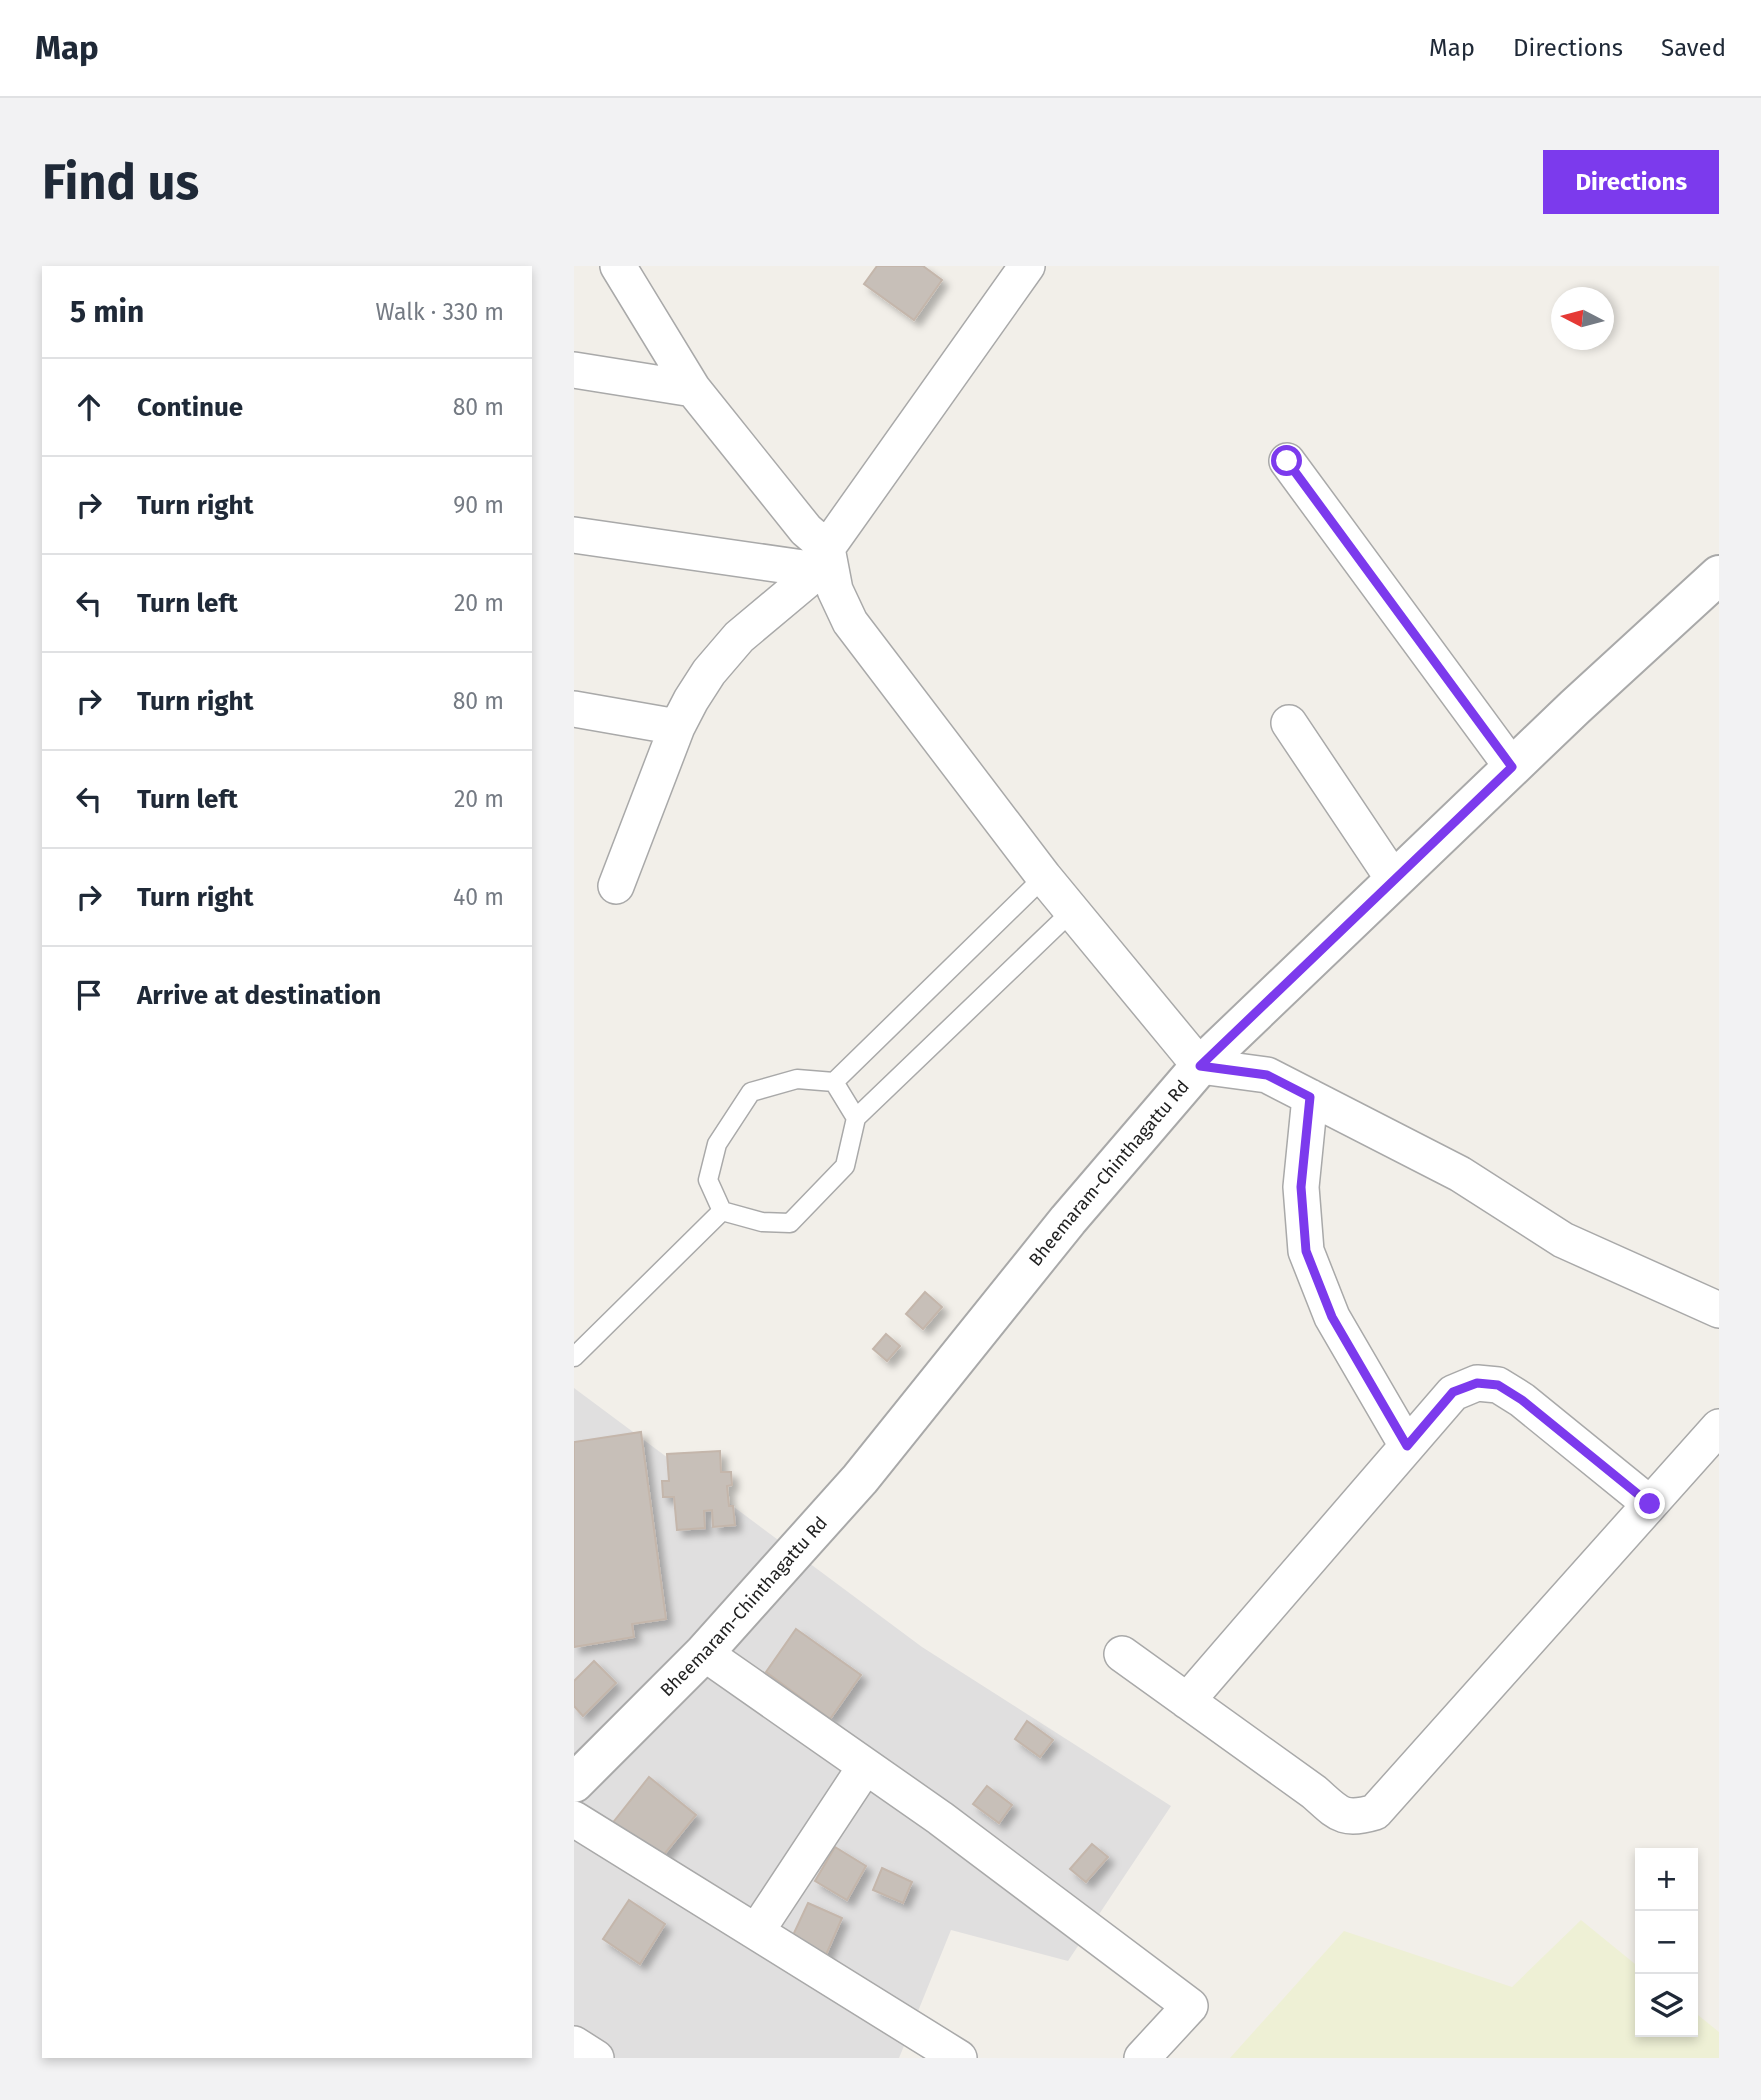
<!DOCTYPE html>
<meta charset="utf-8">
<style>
body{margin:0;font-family:"Fira Sans",sans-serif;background:#f2f2f3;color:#1f2937}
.controls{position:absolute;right:21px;bottom:21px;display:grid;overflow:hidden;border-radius:0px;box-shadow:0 4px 10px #0003}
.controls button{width:63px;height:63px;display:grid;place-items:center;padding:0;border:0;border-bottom:2px solid #e0e1e3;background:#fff;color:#1f2937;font:35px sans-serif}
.compass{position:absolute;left:977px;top:21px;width:63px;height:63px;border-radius:50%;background:#fff;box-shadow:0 4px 10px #0003;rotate:276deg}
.stop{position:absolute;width:21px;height:21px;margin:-16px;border:5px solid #7c3aed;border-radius:50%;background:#fff}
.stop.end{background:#7c3aed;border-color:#fff;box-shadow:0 2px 7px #0008}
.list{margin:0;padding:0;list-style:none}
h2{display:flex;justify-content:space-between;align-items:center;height:91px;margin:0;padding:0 28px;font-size:30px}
h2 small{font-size:23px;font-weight:400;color:#747a83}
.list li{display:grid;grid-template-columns:46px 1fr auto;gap:21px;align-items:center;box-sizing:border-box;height:98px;padding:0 28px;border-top:2px solid #e0e1e3}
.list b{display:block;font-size:26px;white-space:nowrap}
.list em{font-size:23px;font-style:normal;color:#747a83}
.icon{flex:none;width:38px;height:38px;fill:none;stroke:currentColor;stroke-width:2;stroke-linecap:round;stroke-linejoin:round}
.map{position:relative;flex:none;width:1145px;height:1792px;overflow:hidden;border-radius:0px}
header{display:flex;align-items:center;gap:42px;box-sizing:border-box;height:98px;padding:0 35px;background:#fff;border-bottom:2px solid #e0e1e3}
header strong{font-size:33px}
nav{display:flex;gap:38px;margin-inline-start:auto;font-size:24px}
.intro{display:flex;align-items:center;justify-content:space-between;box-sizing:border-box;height:168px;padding:0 42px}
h1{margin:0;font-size:49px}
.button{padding:18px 32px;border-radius:0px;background:#7c3aed;color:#fff;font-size:24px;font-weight:700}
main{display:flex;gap:42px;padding:0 42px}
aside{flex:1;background:#fff;border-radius:0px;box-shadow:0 4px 10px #0003}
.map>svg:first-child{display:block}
.residential{fill:#e0dfdf}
.farmland{fill:#eef0d5}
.building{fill:#c7bfb8;stroke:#c4b6ab;stroke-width:2;filter:url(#shadow)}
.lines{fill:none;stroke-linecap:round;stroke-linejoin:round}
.service-casing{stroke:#a9a9a9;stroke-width:21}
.minor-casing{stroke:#a9a9a9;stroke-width:38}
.tertiary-casing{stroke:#a9a9a9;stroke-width:42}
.service{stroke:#fff;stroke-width:18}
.minor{stroke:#fff;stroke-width:35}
.tertiary{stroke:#fff;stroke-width:38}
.route{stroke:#7c3aed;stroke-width:9}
.labels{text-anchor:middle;stroke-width:6;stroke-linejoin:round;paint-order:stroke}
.street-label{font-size:18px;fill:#222;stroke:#fff}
</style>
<header>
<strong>Map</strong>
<nav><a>Map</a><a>Directions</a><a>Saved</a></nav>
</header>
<div class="intro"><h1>Find us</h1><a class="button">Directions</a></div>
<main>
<aside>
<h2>5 min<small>Walk · 330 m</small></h2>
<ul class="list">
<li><svg class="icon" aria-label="ahead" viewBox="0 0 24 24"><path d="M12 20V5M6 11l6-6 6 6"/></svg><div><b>Continue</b></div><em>80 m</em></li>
<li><svg class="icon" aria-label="right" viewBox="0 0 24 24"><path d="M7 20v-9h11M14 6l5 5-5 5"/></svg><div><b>Turn right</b></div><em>90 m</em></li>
<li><svg class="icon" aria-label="left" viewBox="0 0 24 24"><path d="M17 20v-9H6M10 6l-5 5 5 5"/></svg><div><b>Turn left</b></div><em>20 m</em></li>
<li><svg class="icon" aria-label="right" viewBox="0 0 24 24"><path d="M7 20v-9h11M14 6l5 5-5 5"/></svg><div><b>Turn right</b></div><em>80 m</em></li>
<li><svg class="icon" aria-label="left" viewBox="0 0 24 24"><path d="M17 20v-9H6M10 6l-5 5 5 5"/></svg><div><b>Turn left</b></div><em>20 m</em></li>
<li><svg class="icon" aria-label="right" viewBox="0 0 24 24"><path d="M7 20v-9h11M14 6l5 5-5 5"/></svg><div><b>Turn right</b></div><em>40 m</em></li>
<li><svg class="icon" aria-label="arrive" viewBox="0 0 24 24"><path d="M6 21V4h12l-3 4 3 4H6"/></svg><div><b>Arrive at destination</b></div></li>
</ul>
</aside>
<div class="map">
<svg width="1145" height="1792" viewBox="0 0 1145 1792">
<defs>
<filter id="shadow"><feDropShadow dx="6" dy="6" stdDeviation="3.5" flood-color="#0004"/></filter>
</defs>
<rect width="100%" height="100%" fill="#f2efe9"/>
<path class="residential" d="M0,1122L348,1381L597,1540L494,1695L377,1664L325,1792H0Z"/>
<path class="farmland" d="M1007,1654L1066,1702V1766H1119V1745L1145,1766V1792H656L770,1665L938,1721Z"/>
<path class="building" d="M303,0H349L368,14L340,54L290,18Z
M351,1026L368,1041L349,1063L332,1048Z
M312,1068L326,1080L313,1095L299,1083Z
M67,1166L92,1353L58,1358L60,1371L0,1381V1176Z
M146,1185L147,1206H157L158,1219L153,1220L155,1240H159L161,1259L139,1261L138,1244L130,1245L131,1262L103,1264L100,1231H89L88,1215H95L93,1188Z
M222,1363L287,1409L256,1453L192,1406Z
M20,1395L42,1417L9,1450L0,1440V1415Z
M453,1455L479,1474L466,1491L441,1473Z
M75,1511L122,1549L79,1602L33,1564Z
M413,1520L438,1539L425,1557L399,1538Z
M518,1578L534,1591L512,1616L496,1603Z
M261,1581L292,1600L273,1634L241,1615Z
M308,1602L338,1616L329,1637L299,1624Z
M55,1634L91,1658L66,1698L29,1673Z
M234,1637L268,1652L248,1698L213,1682Z"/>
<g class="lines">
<g class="service-casing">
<path id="service" d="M260,816L282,852
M148,945L134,914L143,878L177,826L223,813L260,816L470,611
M148,945L188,956L216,957L271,900L282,852L498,645
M0,1091L148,945"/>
</g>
<g class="minor-casing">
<path id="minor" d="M44,0L119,123L232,264L253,282
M453,0L253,282L261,324L276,356L470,611L626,800L693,809L886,908L989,974L1145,1044
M0,104L119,123
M713,195L938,501
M0,269L257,306
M0,443L103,461
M715,457L820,614
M42,620L103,461L117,434L135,406L165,371L245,304
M736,831L727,921L732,985L758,1051L833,1180
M130,1387L366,1552L616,1740L568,1792
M548,1388L740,1526C764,1547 768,1556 801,1546L1145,1161
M613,1435L879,1127L903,1117L924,1119L948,1134L1076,1238
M0,1553L385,1792
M182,1666L291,1501
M0,1778L22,1792"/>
</g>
<g class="tertiary-casing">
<g id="tertiary">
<path id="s1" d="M0,1517L130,1387L286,1213L494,954L626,800L1001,441L1145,309"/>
</g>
</g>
<use href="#service" class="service"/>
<use href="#minor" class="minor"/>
<use href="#tertiary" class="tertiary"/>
</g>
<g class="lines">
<path class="route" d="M713,195L938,501L626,800L693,809L736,831L727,921L732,985L758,1051L833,1180L879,1126L903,1117L924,1119L948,1134L1076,1238"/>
</g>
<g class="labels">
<g class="street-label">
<text dy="6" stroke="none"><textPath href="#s1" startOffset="812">Bheemaram-Chinthagattu Rd</textPath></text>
<text dy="6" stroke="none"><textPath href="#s1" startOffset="245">Bheemaram-Chinthagattu Rd</textPath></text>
</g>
</g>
</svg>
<div class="controls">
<button>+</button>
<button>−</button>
<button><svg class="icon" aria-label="layers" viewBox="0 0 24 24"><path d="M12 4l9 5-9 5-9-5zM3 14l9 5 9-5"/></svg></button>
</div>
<svg class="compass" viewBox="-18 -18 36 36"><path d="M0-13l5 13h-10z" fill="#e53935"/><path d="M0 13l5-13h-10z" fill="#747a83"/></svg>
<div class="stop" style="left:713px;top:195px"></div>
<div class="stop end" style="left:1076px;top:1238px"></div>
</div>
</main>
